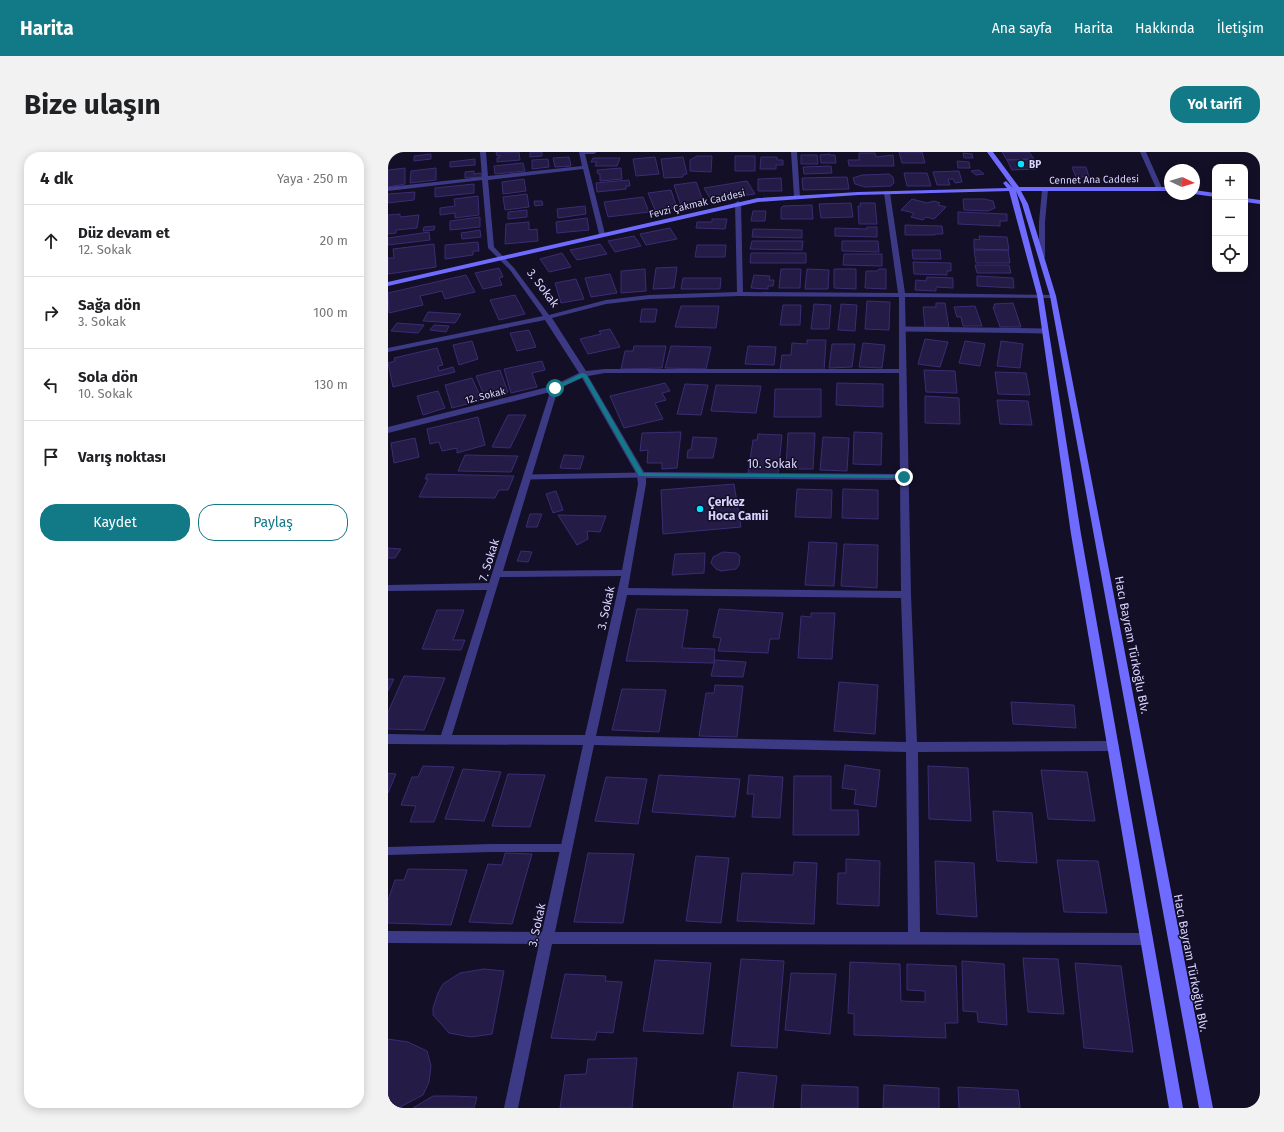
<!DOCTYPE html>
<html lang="tr">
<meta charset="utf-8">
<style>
body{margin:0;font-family:"Fira Sans",sans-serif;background:#f2f2f2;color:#202124}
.controls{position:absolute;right:12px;top:12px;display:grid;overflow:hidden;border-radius:8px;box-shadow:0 2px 10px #0003}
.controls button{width:36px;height:36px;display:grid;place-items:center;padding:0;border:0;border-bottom:1px solid #e0e0e0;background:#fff;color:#202124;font:20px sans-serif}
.compass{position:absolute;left:776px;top:12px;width:36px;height:36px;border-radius:50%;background:#fff;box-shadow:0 2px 10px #0003;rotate:94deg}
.stop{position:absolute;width:12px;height:12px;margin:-9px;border:3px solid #127987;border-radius:50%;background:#fff}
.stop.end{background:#127987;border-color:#fff;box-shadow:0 1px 4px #0008}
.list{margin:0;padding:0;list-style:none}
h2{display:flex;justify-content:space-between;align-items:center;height:52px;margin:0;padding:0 16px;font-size:17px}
h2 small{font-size:13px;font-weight:400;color:#757577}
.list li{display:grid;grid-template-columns:26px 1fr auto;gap:12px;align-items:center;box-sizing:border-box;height:72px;padding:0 16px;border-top:1px solid #e0e0e0}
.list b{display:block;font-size:15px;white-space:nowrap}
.list p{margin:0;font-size:13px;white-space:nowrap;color:#757577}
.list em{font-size:13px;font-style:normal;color:#757577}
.actions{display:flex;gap:8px;padding:12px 16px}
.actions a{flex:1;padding:9px 0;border:1px solid #127987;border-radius:16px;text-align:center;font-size:14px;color:#127987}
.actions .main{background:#127987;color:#fff}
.icon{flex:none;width:22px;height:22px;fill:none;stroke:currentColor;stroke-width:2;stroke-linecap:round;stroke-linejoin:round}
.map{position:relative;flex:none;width:872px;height:956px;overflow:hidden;border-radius:16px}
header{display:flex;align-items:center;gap:24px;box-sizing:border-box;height:56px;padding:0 20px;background:#127987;color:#fff}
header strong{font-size:19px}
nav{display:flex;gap:22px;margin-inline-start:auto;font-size:14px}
.intro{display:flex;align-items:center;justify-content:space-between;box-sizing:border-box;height:96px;padding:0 24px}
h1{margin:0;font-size:28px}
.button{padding:10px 18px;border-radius:16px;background:#127987;color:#fff;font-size:14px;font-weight:700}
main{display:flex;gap:24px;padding:0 24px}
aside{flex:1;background:#fff;border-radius:16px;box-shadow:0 2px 10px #0003}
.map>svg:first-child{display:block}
.building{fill:#241b47;stroke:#3b2d73}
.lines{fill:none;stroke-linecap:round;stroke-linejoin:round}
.lane-far1{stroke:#3d3a85;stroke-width:5}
.lane{stroke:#3d3a85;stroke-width:8}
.street{fill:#3d3a85;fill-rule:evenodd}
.secondary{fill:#6f6bff;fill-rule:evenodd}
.route{fill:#127987}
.poi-dot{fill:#00e5ff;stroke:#130f26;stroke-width:1.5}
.labels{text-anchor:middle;stroke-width:3;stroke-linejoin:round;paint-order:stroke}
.far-poi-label{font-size:10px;font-weight:bold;fill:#d9d4ff;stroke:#130f26;text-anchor:start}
.far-street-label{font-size:10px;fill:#d9d4ff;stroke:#130f26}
.street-label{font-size:12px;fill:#d9d4ff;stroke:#130f26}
.poi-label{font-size:12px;font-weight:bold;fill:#d9d4ff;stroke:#130f26;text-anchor:start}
</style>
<header>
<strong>Harita</strong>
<nav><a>Ana sayfa</a><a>Harita</a><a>Hakkında</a><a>İletişim</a></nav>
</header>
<div class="intro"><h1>Bize ulaşın</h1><a class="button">Yol tarifi</a></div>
<main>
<aside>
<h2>4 dk<small>Yaya · 250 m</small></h2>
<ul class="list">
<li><svg class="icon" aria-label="ahead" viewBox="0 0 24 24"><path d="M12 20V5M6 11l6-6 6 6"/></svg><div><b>Düz devam et</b><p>12. Sokak</p></div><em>20 m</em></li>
<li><svg class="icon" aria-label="right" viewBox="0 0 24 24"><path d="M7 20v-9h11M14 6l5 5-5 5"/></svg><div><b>Sağa dön</b><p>3. Sokak</p></div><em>100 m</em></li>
<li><svg class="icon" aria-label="left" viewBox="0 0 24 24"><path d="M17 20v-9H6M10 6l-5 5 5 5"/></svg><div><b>Sola dön</b><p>10. Sokak</p></div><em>130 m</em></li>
<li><svg class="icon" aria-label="arrive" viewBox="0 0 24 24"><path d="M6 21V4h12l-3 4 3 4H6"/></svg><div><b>Varış noktası</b></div></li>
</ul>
<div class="actions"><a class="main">Kaydet</a><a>Paylaş</a></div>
</aside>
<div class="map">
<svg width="872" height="956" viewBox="0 0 872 956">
<rect width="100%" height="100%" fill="#130f26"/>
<path class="building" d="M108,0H131L132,8L109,10V6L112,5V3L109,4Z
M142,0H154V4L142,5Z
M511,0H534L537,11H514Z
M614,0H641L646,7L619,8Z
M471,1H487L488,5L505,3L506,14H461L460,8H471Z
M575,1L584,2L585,6H576Z
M43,2V7L26,9V4Z
M442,2V3H447L448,11H433L432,3Z
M413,3H429L430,12H413Z
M309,4H324L323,20L302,19V8Z
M347,4H367V19H347Z
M181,5L183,14L167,15L165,6Z
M267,5L271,22L248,24L245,7Z
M295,5L299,22L295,23V25L276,26L273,7Z
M373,5H389V8H395V13H388V17H372Z
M205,6H232L229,14H207L209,10H203Z
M87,7V13L62,15V10Z
M160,7L161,15L144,17V8Z
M642,7L648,17L624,18L619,8Z
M569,9L581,10L582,16H570Z
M135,11L137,19L107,22L106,14Z
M443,14L444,21L416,22L415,15Z
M684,15H698L701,25H688Z
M17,16V32L0,35V18Z
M48,16V28L22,31L23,19Z
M233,16L234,27L212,29V22H210L209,18Z
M591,18L596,22L588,23L583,19Z
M86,19V22L93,21L94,25L77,26V20Z
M571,19L574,30L567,31L565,27H560L562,33H549L545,20Z
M516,21H539L543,34H519Z
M501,22L505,25L506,31L503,34L477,35L467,32L465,26L474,23Z
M459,25L461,37L415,38L414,26Z
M393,26L394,39H370V27Z
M136,27L138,39L115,42L114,30Z
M241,28L242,34H238V37L209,40L208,31Z
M359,29L367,42L323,48L316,36Z
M308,30L316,51L293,54L286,33Z
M86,32V41L47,45V36Z
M283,38L289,56L267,58L260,41Z
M27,40L26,48L0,51V42Z
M139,42L141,55L117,58L115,45Z
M90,44L91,63L67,66V61L52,63V56L67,54L66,47Z
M255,45L261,60L220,65L216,50Z
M524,47L539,51L546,49L552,51L550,53L558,55L546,67L538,65L535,68L523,65L526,61L513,58Z
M575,47H596L605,49L607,56L600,59L576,58Z
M146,49H154L155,53L147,54Z
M463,51L465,65L433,66L431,52Z
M472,51H487L489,72H471L470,54H473Z
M424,53L425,67H393V56L395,54Z
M197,54L198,62L170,66L169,57Z
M139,58V65L120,67V60Z
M365,59H378L377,69H363Z
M570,60L619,62V69H612V74L570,72Z
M12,62V65L31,63L29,76L8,78V81L0,82V63Z
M92,65V75L62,78V69Z
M199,66L201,78L169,81L168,70Z
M324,67H339L337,77L308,76L309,70H324Z
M141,70V78L149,77L150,89L117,92L118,72Z
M517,73L554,74L555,82H547V83H517Z
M47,74L46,78L35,79L36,75Z
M479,75H489V85L447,84V76L479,77Z
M282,76L289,87L258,93L252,82Z
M365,77L414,78V86L364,85Z
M92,78L93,85L74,87L73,81Z
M41,80L42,88L0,93V86Z
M246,84L253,94L227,100L220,89Z
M591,84L619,85L621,98L586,97V87L592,88Z
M364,89H415L414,98L362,97Z
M454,89H490L491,100L454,99Z
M90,90L91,99H85V103L57,107V93Z
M46,92L48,115L0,122V106H6L5,97Z
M212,92L219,102L189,108L182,98Z
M309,93H338L337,105H307Z
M524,98H552L553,107H525Z
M586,98H620L622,111H588Z
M174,101L183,115L161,120L152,107Z
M363,101H418V111H362Z
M456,102H494V114L455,113Z
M525,110L563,111V119H559V123L526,122Z
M587,113H621L623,121H589Z
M289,115L286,136L265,137L268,116Z
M111,116L115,125L111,126L114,133L95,137L87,121Z
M257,117L258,139L233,141V119Z
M393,117H413L412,136H391Z
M419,117L441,118L440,137H417Z
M446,117H468V137L446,136Z
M491,117H498V137L477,136L478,119H489Z
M222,122L229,141L203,145L197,126Z
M78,123L87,140L57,147L54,139L32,144L35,153L1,161L0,141Z
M366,123L382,124L381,128H386L385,134H380V137L363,136Z
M589,124L625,126L626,136L589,134Z
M539,125L565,126V136L548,135V139L527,138L528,128L538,129Z
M295,126H333L332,137H293Z
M188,127L196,147L173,151L167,131Z
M127,143L137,162L111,168L102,148Z
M479,149L502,150L501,178L477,177Z
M548,151H557L561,176H537L535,155H548Z
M625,151L633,175H612L605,155H607L606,152Z
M426,152L443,153L441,177H423Z
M453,152L469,153L467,179L450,178Z
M395,153H413L412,173H392Z
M293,154H331L328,176L287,175Z
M587,154L594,174H575L573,165H569L566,155Z
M254,157H269L267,170H252Z
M40,160L73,162L67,171L35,169Z
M9,171L36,173L30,181L3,179Z
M46,173L61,174L58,180L42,178Z
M222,177L232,195L200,202L192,187L213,182L211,179Z
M141,178L148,195L129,199L122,181Z
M537,187L560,190L552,215L530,212Z
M419,188H438L436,219L392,218L394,203H403L404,191L419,192Z
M84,189L90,207L71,213L65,193Z
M577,189L597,192L592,214L571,211Z
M613,189L635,192L632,216L609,214Z
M475,191L497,193L494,216L471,215Z
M444,192H467L464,215L441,216Z
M246,194H278L274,216L233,217L237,199H245Z
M283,194L323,195L318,217L277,216Z
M360,194L388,195L386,213L357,212Z
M49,196L55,213L50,214L51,219L65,215L67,220L5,235L0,211L7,209L6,206Z
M154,209L157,218L144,221L149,235L123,241L116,217Z
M112,218L120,240L97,246L88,224Z
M536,218L567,219L569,241L538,240Z
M607,220L638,221L642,243L610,242Z
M84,226L94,248L64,256L57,233Z
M277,231L282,239L274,241L278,248L267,251L275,267L236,276L222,244Z
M449,231L495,232V255L448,253Z
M297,232L320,233L313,263L289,262Z
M328,233L373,234L368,261L323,259Z
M387,237H433V265H386Z
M50,239L57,256L35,263L29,244Z
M537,244L571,246L572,272L537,271Z
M609,248L640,249L644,273L612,272Z
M120,263H138L122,296L104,295Z
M90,265L97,293L69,301V296L54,299L51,290L42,292L39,277Z
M293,280L289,316L274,317V311H259L260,298L252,299L254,281Z
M466,280L494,281L493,313L465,312Z
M400,281H427L425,317H398Z
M370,282L394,283L390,322L360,321L365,288H369Z
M305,285L329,286L325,306H299L300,298H303Z
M435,285L461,286L459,319L432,318Z
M27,286L31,305L6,311L3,291Z
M77,303L130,304L123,320L70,319Z
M176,303L196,304L192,317L172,316Z
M39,322L126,324L120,338H111L107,346L31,345L40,327H37Z
M346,332L353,375L275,382L273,338Z
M409,337L444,338L443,366L407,365Z
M455,337L490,338V367L454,366Z
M168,339L175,358L165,361L158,342Z
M142,362H154L149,375H138Z
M170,363L218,364L212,380L199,379L200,387L189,393Z
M421,390L449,391L446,434L417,433Z
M456,392L490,393L489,436L453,434Z
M0,396L13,397L7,406H0Z
M133,399L144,400L140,410L129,409Z
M335,400L348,401L352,404L351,413L348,417L333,419L328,417L323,411L325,405Z
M317,401L316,421L284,423L287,402Z
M249,457L300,458L294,496L327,497L326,511L238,509Z
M331,457L395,461L391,487H382L380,501L330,499L333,486L325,485Z
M49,458H76L65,488H77L73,498L34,497Z
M423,461H447L444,507L410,506L413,464L423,465Z
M327,508L358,510L355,525L323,524Z
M16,524L57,526L36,578L0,577V560Z
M0,527H6L0,539Z
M451,530L490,533L487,582L446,579Z
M327,533L355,534L349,585L311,584L318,541H326Z
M234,537L278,538L271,580L224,578Z
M623,550L686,553L688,576L625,572Z
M457,613L492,618L488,655L466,652L468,638L454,636Z
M35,614L66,615L46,670H22L28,654L13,653L24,625H30Z
M540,614L580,616L583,669L541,667Z
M75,617L113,620L96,669L57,667Z
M653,618L699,620L707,669L660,667Z
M0,621L8,622L0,641Z
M120,622L157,623L142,675L104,674Z
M271,623L352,627L347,665L264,660Z
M361,623L395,625L392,666L364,665L366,642H359Z
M406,624H443V658H470L471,683H405Z
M218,625L259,627L250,672L207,669Z
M605,659L644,661L649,711L609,709Z
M117,701L144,702L124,772L81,770L100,712L114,713Z
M200,701L246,702L235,771L186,770Z
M308,704L341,706L333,771L298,769Z
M458,707L492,709L491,754L449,752L450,721H458Z
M669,708L710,709L719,761L676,760Z
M547,709L586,711L589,765L549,762Z
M406,710L429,711L426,772L349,769L354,721L405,723Z
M20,717L79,718L63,773L0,771V748L7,728H16Z
M635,806L670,807L676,862L640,860Z
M353,807L396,809L389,896L343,894Z
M267,808L323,811L315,882L255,879Z
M574,809L616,812L619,873L590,870L589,860L575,859Z
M462,810L512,812L513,849L537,850V839L519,838V812L568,814L570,871H557L558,886L466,883V862L460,861Z
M687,811L733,814L745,900L696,896Z
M96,817L116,819L104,882L83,885L61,881L45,863V856L50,841L55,832L72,821Z
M403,821L448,822L442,882L397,878Z
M177,822L218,824L217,829L234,830L225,881L209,880L207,888L163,886Z
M0,887L20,890L39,899L43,914L41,930L35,943L10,956H0Z
M249,906L244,956H172L177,923L198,922L200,907Z
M350,920L389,924L385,956H345Z
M414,933L470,935V956H413Z
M496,933L551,936V956H495Z
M570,935L630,938L632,956H571Z
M45,944H64L89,945L86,956H25Z"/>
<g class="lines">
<path class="lane-far1" d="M515,177L657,179
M139,325L253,323"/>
<path class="lane" d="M0,699L103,696H178"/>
<path class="street" d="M92,0H98L100,24L194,14L191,0H209L206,2H197L217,82L216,83L211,82L195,17L100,28L106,95L126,116L161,163L218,148L261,143L349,140L347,51L350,49L353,51L355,140L510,141L496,41L499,39L502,41L517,141L667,143L668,144L665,146L517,145L523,443L529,590L725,589L729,591L731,594L729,597L725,599L530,600L532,780L759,781L764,783L765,787L764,791L759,793L164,792L130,956H116L151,792L0,791V779L154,780L195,593L0,592V582L53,583L99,438L0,439V433L101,431L162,240L0,281V275L164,234L191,221L157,168L0,200V196L155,164L122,118L100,96L94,28L0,39V35L94,25ZM352,144L511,145V217H217L198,219L164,166L218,152L261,147ZM217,221H511L512,322L256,320L200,224ZM194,226L249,323L250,332L234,418L115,419L170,237ZM258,326L512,328L513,439L240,436L258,332ZM233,424L197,583H64L112,425ZM239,443L513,446L518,590L208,584ZM206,593L518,600L520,780H167Z
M403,0H409L412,45L409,47L406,45Z
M752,0H758L774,36L773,37L768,36Z
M657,36L660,38L657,70V105L654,107L651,105V70L654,38Z"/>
<path class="secondary" d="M599,0H605L631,35H782V39H633L640,52L668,144L825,956H811L662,144L634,52L628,39L655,143L693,382L795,956H781L683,382L649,143L621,39L470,43L370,50L0,134V130L370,46L470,40L619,36L615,31L618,29L625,36Z
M806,38L827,41V45L806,42Z
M857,46L872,48V52L857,50Z"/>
</g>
<path class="route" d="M194,221L198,222L255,321L516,323L518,325L516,326L251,324L195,225L169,237L164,236Z"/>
<g class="poi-dot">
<circle cx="633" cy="12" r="4"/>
<circle cx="312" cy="357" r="4"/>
</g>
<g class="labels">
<g class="far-poi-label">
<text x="641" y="16">BP</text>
</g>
<g class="far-street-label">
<text transform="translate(706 27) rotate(-1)" y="4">Cennet Ana Caddesi</text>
<text transform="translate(309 51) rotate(-13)" y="4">Fevzi Çakmak Caddesi</text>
<text transform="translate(97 243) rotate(-14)" y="4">12. Sokak</text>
</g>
<g class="street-label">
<text transform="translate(155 136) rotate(53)" y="4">3. Sokak</text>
<text x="384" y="316">10. Sokak</text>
<text transform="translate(101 408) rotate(-73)" y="4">7. Sokak</text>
<text transform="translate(218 456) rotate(-78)" y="4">3. Sokak</text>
<text transform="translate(744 493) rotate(79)" y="4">Hacı Bayram Türkoğlu Blv.</text>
<text transform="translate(149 773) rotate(-78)" y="4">3. Sokak</text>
<text transform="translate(803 811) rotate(79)" y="4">Hacı Bayram Türkoğlu Blv.</text>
</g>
<g class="poi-label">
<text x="320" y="354">Çerkez<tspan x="320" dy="14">Hoca Camii</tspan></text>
</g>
</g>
</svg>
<div class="controls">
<button>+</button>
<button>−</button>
<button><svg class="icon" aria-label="locate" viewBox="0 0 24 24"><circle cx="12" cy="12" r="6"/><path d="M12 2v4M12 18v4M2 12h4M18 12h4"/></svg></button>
</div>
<svg class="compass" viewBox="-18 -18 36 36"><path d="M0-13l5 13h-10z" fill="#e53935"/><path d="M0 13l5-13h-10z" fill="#757577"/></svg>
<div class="stop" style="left:167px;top:236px"></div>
<div class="stop end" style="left:516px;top:325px"></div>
</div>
</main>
